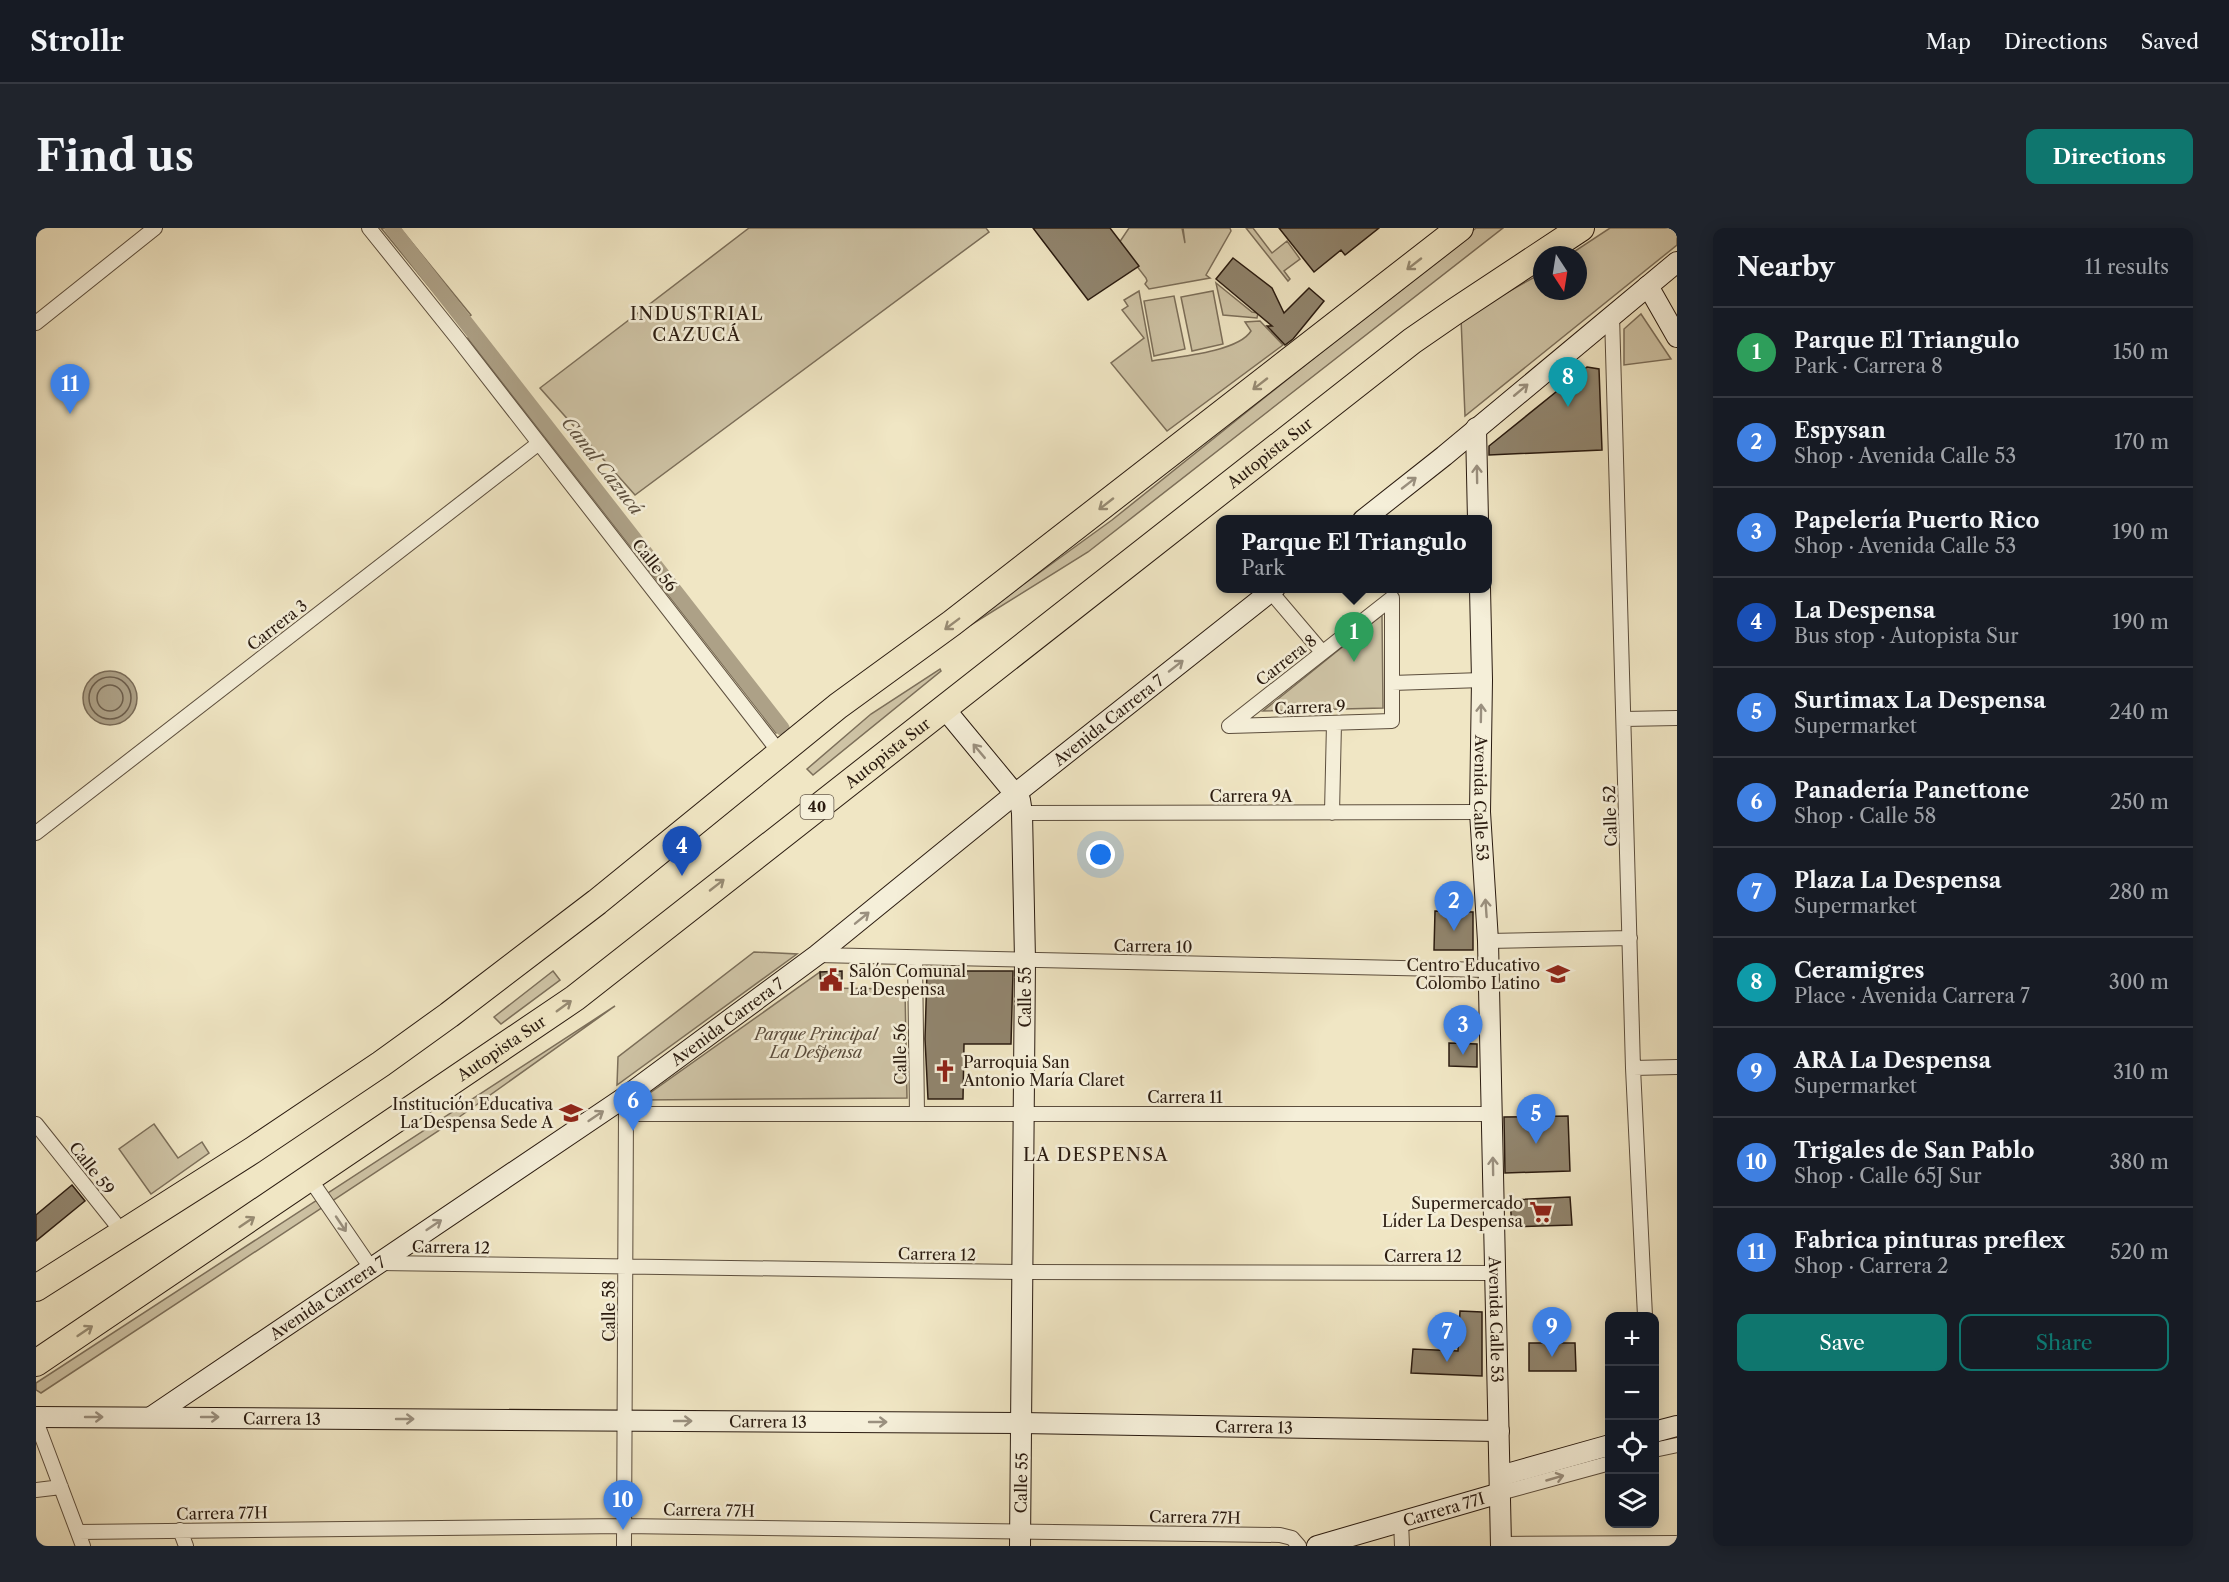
<!DOCTYPE html>
<meta charset="utf-8">
<style>
body{margin:0;font-family:"Libre Caslon Text",serif;background:#20242c;color:#f1f3f6}
.controls{position:absolute;right:18px;bottom:18px;display:grid;overflow:hidden;border-radius:12px;box-shadow:0 3px 15px #0003}
.controls button{width:54px;height:54px;display:grid;place-items:center;padding:0;border:0;border-bottom:2px solid #363941;background:#171b24;color:#f1f3f6;font:30px sans-serif}
.compass{position:absolute;left:1497px;top:18px;width:54px;height:54px;border-radius:50%;background:#171b24;box-shadow:0 3px 15px #0003;rotate:168deg}
.you{position:absolute;left:1065px;top:627px;width:21px;height:21px;margin:-15px;border:4px solid #fff;border-radius:50%;background:#1a73e8;box-shadow:0 0 0 9px #1a73e833}
.badge{display:grid;place-items:center;width:39px;height:39px;border-radius:50%;background:#0f766e;color:#fff;font-size:20px;font-weight:700}
.pin{position:absolute;translate:-50% -50px;filter:drop-shadow(0 2px 3px #0008)}
.pin::after{content:'';position:absolute;top:32px;width:21px;height:18px;background:inherit;clip-path:polygon(0 0,100% 0,50% 100%)}
.popup{position:absolute;left:1180px;top:287px;width:276px;height:78px;box-sizing:border-box;display:grid;place-content:center;border-radius:12px;background:#171b24;filter:drop-shadow(0 2px 4px #0005);font-size:20px;white-space:nowrap;color:#9ea1a6}
.popup b{font-size:22px;color:#f1f3f6}
.popup::after{content:'';position:absolute;left:50%;top:100%;margin-left:-12px;border:12px solid transparent;border-top-color:#171b24}
.list{margin:0;padding:0;list-style:none}
h2{display:flex;justify-content:space-between;align-items:center;height:78px;margin:0;padding:0 24px;font-size:26px}
h2 small{font-size:20px;font-weight:400;color:#9ea1a6}
.list li{display:grid;grid-template-columns:39px 1fr auto;gap:18px;align-items:center;box-sizing:border-box;height:90px;padding:0 24px;border-top:2px solid #363941}
.list b{display:block;font-size:22px;white-space:nowrap}
.list p{margin:0;font-size:20px;white-space:nowrap;color:#9ea1a6}
.list em{font-size:20px;font-style:normal;color:#9ea1a6}
.actions{display:flex;gap:12px;padding:18px 24px}
.actions a{flex:1;padding:14px 0;border:2px solid #0f766e;border-radius:12px;text-align:center;font-size:21px;color:#0f766e}
.actions .main{background:#0f766e;color:#fff}
.icon{flex:none;width:33px;height:33px;fill:none;stroke:currentColor;stroke-width:2;stroke-linecap:round;stroke-linejoin:round}
.map{position:relative;flex:none;width:1641px;height:1318px;overflow:hidden;border-radius:12px}
header{display:flex;align-items:center;gap:36px;box-sizing:border-box;height:84px;padding:0 30px;background:#171b24;border-bottom:2px solid #363941}
header strong{font-size:28px}
nav{display:flex;gap:33px;margin-inline-start:auto;font-size:21px}
.intro{display:flex;align-items:center;justify-content:space-between;box-sizing:border-box;height:144px;padding:0 36px}
h1{margin:0;font-size:42px}
.button{padding:15px 27px;border-radius:12px;background:#0f766e;color:#fff;font-size:21px;font-weight:700}
main{display:flex;gap:36px;padding:0 36px}
aside{flex:1;background:#171b24;border-radius:12px;box-shadow:0 3px 15px #0003}
.map>svg:first-child{display:block}
.green{fill:#cec3a5;stroke:#7c6f5a;stroke-width:1.5}
.water{fill:#ada187;stroke:#796b57;stroke-width:1.5}
.lines{fill:none;stroke-linecap:round;stroke-linejoin:round}
.shore{stroke:#6c5e4c;stroke-width:1.5}
.canal{stroke:#ada187;stroke-width:15}
.building{fill:#91856e;stroke:#2a1b10;stroke-width:1.5}
.street-casing{stroke:#5c4e3d;stroke-width:16}
.secondary-casing{stroke:#2a1b10;stroke-width:22}
.highway-casing{stroke:#2a1b10;stroke-width:28}
.street{stroke:#f5efd9;stroke-width:14}
.secondary{stroke:#f5efd9;stroke-width:20}
.highway{stroke:#f0e6c4;stroke-width:26}
.oneway{stroke:#978b73}
.oneway2{stroke:#9a907f}
.labels{text-anchor:middle;stroke-width:5;stroke-linejoin:round;paint-order:stroke}
.shield{fill:#f5efd9;stroke:#675b4c;stroke-width:1.5}
.shield-label{font-size:15px;font-weight:bold;fill:#2a1b10}
.street-label{font-size:16px;fill:#2a1b10;stroke:#f5efd9}
.poi-label{font-size:16px;fill:#2a1b10;stroke:#f5efd9;text-anchor:end}
.park-label{font-size:16px;font-style:italic;fill:#5b4d3d;stroke:#f5efd9}
.neighbourhood-label{font-size:18px;letter-spacing:1.5px;fill:#2a1b10;stroke:#f5efd9}
.water-label{font-size:18px;font-style:italic;fill:#5e5140;stroke:#f5efd9}
</style>
<header>
<strong>Strollr</strong>
<nav><a>Map</a><a>Directions</a><a>Saved</a></nav>
</header>
<div class="intro"><h1>Find us</h1><a class="button">Directions</a></div>
<main>
<div class="map">
<svg width="1641" height="1318" viewBox="0 0 1641 1318">
<rect width="100%" height="100%" fill="#f0e6c4"/>
<filter id="stains"><feTurbulence type="fractalNoise" baseFrequency=".00333" numOctaves="4"/><feColorMatrix values="0 0 0 0 .2 0 0 0 0 .09 0 0 0 0 .02 0 0 0 .5 -.17"/></filter>
<radialGradient id="worn" r=".72"><stop offset=".6" stop-color="#630" stop-opacity="0"/><stop offset="1" stop-color="#630" stop-opacity=".3"/></radialGradient>
<path class="green" d="M345,0H364L435,87L423,95Z
M713,0H950L953,4L599,267L504,160Z
M1093,0H1146L1149,15L1147,0H1194L1195,3L1170,47L1174,50L1113,61L1109,56L1111,53L1110,50L1083,15Z
M1210,0H1217L1236,25L1251,13L1264,31L1248,43L1254,51L1252,53Z
M1440,0H1467L1052,324L909,413L1076,292Z
M1574,0H1641V17L1429,188L1425,90L1506,45V63H1542V27H1533Z
M1180,55L1216,84L1222,85L1221,90L1187,87Z
M1103,63L1116,133C1141,129 1202,124 1215,103L1209,94L1224,93L1247,117L1131,203L1075,135L1108,110L1086,82L1092,78L1088,72Z
M1177,63L1187,116L1156,123L1145,69Z
M1138,68L1149,121L1118,128L1108,73Z
M1605,86L1635,131L1588,137V101Z
M444,103L477,146L751,497L740,505L467,155L432,110Z
M1346,387L1347,480L1227,483Z
M904,441L905,443L777,547L771,541L835,486Z
M718,724L761,726L581,857L582,829Z
M517,743L524,752L465,796L458,789Z
M784,744L785,760L869,761L871,870L604,872Z
M579,778L419,892L5,1165L0,1162V1155Z
M118,896L142,930L166,914L173,925L115,966L83,921Z"/>
<path class="water" d="M47 470a27 27 0 1 1 54 0a27 27 0 1 1-54 0Z"/>
<g class="lines">
<path class="shore" d="M53 470a21 21 0 1 1 42 0a21 21 0 1 1-42 0Z
M61 470a13 13 0 1 1 26 0a13 13 0 1 1-26 0Z"/>
<path class="canal" d="M356,0L746,500"/>
</g>
<path class="building" d="M997,0H1074L1103,38L1052,72Z
M1243,0H1343L1309,27L1305,22L1278,44Z
M1197,30L1236,60L1248,85L1273,60L1288,73L1257,111L1249,117L1231,98H1236L1180,51Z
M1551,139L1563,141L1566,222L1453,227V218Z
M1399,683L1437,684V722H1398Z
M806,743V760H785L784,744Z
M891,743H977L975,816H928L927,871H892L889,811Z
M1413,815L1441,816V839L1413,838Z
M1532,888L1534,943L1469,945L1468,889Z
M36,957L49,973L0,1013V987Z
M1534,969L1536,997L1476,999L1474,972Z
M1424,1083L1446,1084V1148L1375,1145L1377,1121L1422,1123Z
M1493,1115H1539L1540,1143H1493Z"/>
<g class="lines">
<g class="street-casing">
<path id="street" d="M333,0L422,111L744,525
M1576,87L1597,840L1609,1088
M0,95L119,0
M1235,364L1286,424
M1356,455L1446,452
M1588,491L1641,490
M1193,498L1356,493V370
M1193,498L1356,370
M986,585L1444,584
M1296,585L1298,495
M0,605L503,215
M1452,713L1594,710
M781,727L1452,742
M879,730L881,886
M1597,840L1641,839
M590,886H1456
M0,896L87,1005
M274,951L335,1040
M343,1035L987,1044L1459,1045
M0,1193L47,1318
M1618,1222L1641,1217
M0,1262L25,1259
M1464,1265L1574,1235
M1365,1293L1366,1318
M144,1302L150,1318
M42,1304L588,1298L1244,1307L1256,1310L1263,1318
M1465,1316L1641,1315
M588,1318L590,879"/>
</g>
<g class="secondary-casing">
<g id="secondary">
<path d="M1612,58L1641,109"/>
<path d="M1440,200L1442,292"/>
<path d="M1327,292L1408,228L1641,34"/>
<path id="s1" d="M1444,360L1446,452L1444,584L1452,713L1465,1318"/>
<path d="M908,480L984,572L986,585L989,732L984,1318"/>
<path id="s2" d="M0,1189L985,1195L1463,1203"/>
<path id="s3" d="M115,1189L589,869L781,727L979,566L1239,360"/>
<path d="M1618,1204L1641,1198"/>
<path d="M1464,1248L1574,1217"/>
<path id="s4" d="M1281,1318L1464,1265"/>
</g>
</g>
<g class="highway-casing">
<g id="highway">
<path d="M0,1060L217,922L345,836L413,787L561,674L802,478L916,395L1424,0"/>
<path id="s5" d="M0,1135L539,770L1376,113L1418,84L1545,0"/>
</g>
</g>
<use href="#street" class="street"/>
<use href="#secondary" class="secondary"/>
<use href="#highway" class="highway"/>
</g>
<defs><path id="oneway-shaft" d="M-6 0H5M1.5-3L5.5 0L1.5 3" fill="none" stroke-width="1.6" stroke-linecap="round" stroke-linejoin="round" transform="scale(1.5)"/></defs>
<g class="oneway">
<use href="#oneway-shaft" transform="translate(1378 36) rotate(142)"/>
<use href="#oneway-shaft" transform="translate(1224 156) rotate(142)"/>
<use href="#oneway-shaft" transform="translate(1070 276) rotate(142)"/>
<use href="#oneway-shaft" transform="translate(916 396) rotate(143)"/>
<use href="#oneway-shaft" transform="translate(681 657) rotate(-38)"/>
<use href="#oneway-shaft" transform="translate(528 778) rotate(-36)"/>
<use href="#oneway-shaft" transform="translate(211 994) rotate(-34)"/>
<use href="#oneway-shaft" transform="translate(49 1103) rotate(-34)"/>
</g>
<g class="oneway2">
<use href="#oneway-shaft" transform="translate(1485 162) rotate(-40)"/>
<use href="#oneway-shaft" transform="translate(1441 246) rotate(-91)"/>
<use href="#oneway-shaft" transform="translate(1373 255) rotate(-38)"/>
<use href="#oneway-shaft" transform="translate(1140 438) rotate(-38)"/>
<use href="#oneway-shaft" transform="translate(1445 485) rotate(-89)"/>
<use href="#oneway-shaft" transform="translate(943 523) rotate(-130)"/>
<use href="#oneway-shaft" transform="translate(1450 680) rotate(-94)"/>
<use href="#oneway-shaft" transform="translate(826 690) rotate(-39)"/>
<use href="#oneway-shaft" transform="translate(560 888) rotate(-34)"/>
<use href="#oneway-shaft" transform="translate(1457 938) rotate(-91)"/>
<use href="#oneway-shaft" transform="translate(305 996) rotate(56)"/>
<use href="#oneway-shaft" transform="translate(398 997) rotate(-34)"/>
<use href="#oneway-shaft" transform="translate(58 1189)"/>
<use href="#oneway-shaft" transform="translate(174 1189)"/>
<use href="#oneway-shaft" transform="translate(369 1191)"/>
<use href="#oneway-shaft" transform="translate(647 1193)"/>
<use href="#oneway-shaft" transform="translate(842 1194)"/>
<use href="#oneway-shaft" transform="translate(1519 1250) rotate(-16)"/>
</g>
<defs>
<g id="school-bare" transform="scale(1.8)"><path d="M0-5L7-2L0 1L-7-2ZM-4 1L0 2.5L4 1V4Q0 6-4 4Z" fill="#8f2418" stroke="#f5efd9" stroke-width="2.5" paint-order="stroke"/></g>
<g id="civic-bare" transform="scale(1.8)"><path d="M-.6-6.5H3V-4.5H.6V-3L4-1V1h2V6H-6V1h2V-1L-.6-3ZM-1.2 2.5V6h2.4V2.5Z" fill="#8f2418" stroke="#f5efd9" stroke-width="2.5" paint-order="stroke"/></g>
<g id="church-bare" transform="scale(1.8)"><path d="M-1.2-6h2.4v3.5h3.3v2.4h-3.3V6h-2.4V-.1h-3.3v-2.4h3.3Z" fill="#8f2418" stroke="#f5efd9" stroke-width="2.5" paint-order="stroke"/></g>
<g id="supermarket-bare" transform="scale(1.8)"><path d="M-6-5.5h2.5l.6 2H6L4.5 2H-2.5L-4.4-4H-6ZM-1.5 3.2a1.3 1.3 0 1 0 .1 0ZM3 3.2a1.3 1.3 0 1 0 .1 0Z" fill="#8f2418" stroke="#f5efd9" stroke-width="2.5" paint-order="stroke"/></g>
</defs>
<g fill-rule="evenodd">
<use href="#school-bare" x="1522" y="746"/>
<use href="#civic-bare" x="795" y="752"/>
<use href="#church-bare" x="909" y="843"/>
<use href="#school-bare" x="535" y="885"/>
<use href="#supermarket-bare" x="1505" y="984"/>
</g>
<g class="labels">
<rect class="shield" x="764.5" y="567" width="33" height="24" rx="4.5"/>
<g class="shield-label">
<text x="781" y="584">40</text>
</g>
<g class="street-label">
<text dy="6" stroke="none"><textPath href="#s5" startOffset="1534">Autopista Sur</textPath></text>
<text transform="translate(619 337) rotate(52)" y="6">Calle 56</text>
<text transform="translate(241 397) rotate(-38)" y="6">Carrera 3</text>
<text transform="translate(1250 432) rotate(-38)" y="6">Carrera 8</text>
<text transform="translate(1274 479) rotate(-2)" y="6">Carrera 9</text>
<text dy="6" stroke="none"><textPath href="#s3" startOffset="1185">Avenida Carrera 7</textPath></text>
<text dy="6" stroke="none"><textPath href="#s5" startOffset="1048">Autopista Sur</textPath></text>
<text x="1215" y="574">Carrera 9A</text>
<text dy="6" stroke="none"><textPath href="#s1" startOffset="210">Avenida Calle 53</textPath></text>
<text transform="translate(1574 588) rotate(-92)" y="6">Calle 52</text>
<text transform="translate(1117 718) rotate(1)" y="6">Carrera 10</text>
<text transform="translate(989 769) rotate(-90)" y="6">Calle 55</text>
<text dy="6" stroke="none"><textPath href="#s3" startOffset="699">Avenida Carrera 7</textPath></text>
<text dy="6" stroke="none"><textPath href="#s5" startOffset="562">Autopista Sur</textPath></text>
<text transform="translate(864 826) rotate(-91)" y="6">Calle 56</text>
<text x="1149" y="875">Carrera 11</text>
<text transform="translate(56 940) rotate(52)" y="6">Calle 59</text>
<text transform="translate(415 1019) rotate(1)" y="6">Carrera 12</text>
<text transform="translate(901 1026) rotate(1)" y="6">Carrera 12</text>
<text x="1387" y="1034">Carrera 12</text>
<text dy="6" stroke="none"><textPath href="#s3" startOffset="213">Avenida Carrera 7</textPath></text>
<text transform="translate(573 1083) rotate(-90)" y="6">Calle 58</text>
<text dy="6" stroke="none"><textPath href="#s1" startOffset="732">Avenida Calle 53</textPath></text>
<text dy="6" stroke="none"><textPath href="#s2" startOffset="246">Carrera 13</textPath></text>
<text dy="6" stroke="none"><textPath href="#s2" startOffset="732">Carrera 13</textPath></text>
<text dy="6" stroke="none"><textPath href="#s2" startOffset="1218">Carrera 13</textPath></text>
<text transform="translate(985 1255) rotate(-89)" y="6">Calle 55</text>
<text dy="6" stroke="none"><textPath href="#s4" startOffset="132">Carrera 77I</textPath></text>
<text transform="translate(673 1282) rotate(1)" y="6">Carrera 77H</text>
<text transform="translate(186 1285) rotate(-1)" y="6">Carrera 77H</text>
<text transform="translate(1159 1289) rotate(1)" y="6">Carrera 77H</text>
</g>
<g class="poi-label">
<text x="1504" y="743">Centro Educativo<tspan x="1504" dy="18">Colombo Latino</tspan></text>
<text x="813" y="749" text-anchor="start">Salón Comunal<tspan x="813" dy="18">La Despensa</tspan></text>
<text x="927" y="840" text-anchor="start">Parroquia San<tspan x="927" dy="18">Antonio María Claret</tspan></text>
<text x="517" y="882">Institución Educativa<tspan x="517" dy="18">La Despensa Sede A</tspan></text>
<text x="1487" y="981">Supermercado<tspan x="1487" dy="18">Líder La Despensa</tspan></text>
</g>
<g class="park-label">
<text x="780" y="812">Parque Principal<tspan x="780" dy="18">La Despensa</tspan></text>
</g>
<g class="neighbourhood-label">
<text x="661" y="92">INDUSTRIAL<tspan x="661" dy="21">CAZUCÁ</tspan></text>
<text x="1060" y="933">LA DESPENSA</text>
</g>
<g class="water-label">
<text transform="translate(566 238) rotate(52)" y="6">Canal Cazucá</text>
</g>
</g>
<rect width="100%" height="100%" filter="url(#stains)"/>
<rect width="100%" height="100%" fill="url(#worn)"/>
</svg>
<div class="controls">
<button>+</button>
<button>−</button>
<button><svg class="icon" aria-label="locate" viewBox="0 0 24 24"><circle cx="12" cy="12" r="6"/><path d="M12 2v4M12 18v4M2 12h4M18 12h4"/></svg></button>
<button><svg class="icon" aria-label="layers" viewBox="0 0 24 24"><path d="M12 4l9 5-9 5-9-5zM3 14l9 5 9-5"/></svg></button>
</div>
<svg class="compass" viewBox="-18 -18 36 36"><path d="M0-13l5 13h-10z" fill="#e53935"/><path d="M0 13l5-13h-10z" fill="#9ea1a6"/></svg>
<div class="you"></div>
<div class="pin badge" style="left:1318px;top:434px;background:#2e9e5b">1</div>
<div class="popup"><b>Parque El Triangulo</b>Park</div>
<div class="pin badge" style="left:1418px;top:703px;background:#3f7fe0">2</div>
<div class="pin badge" style="left:1427px;top:827px;background:#3f7fe0">3</div>
<div class="pin badge" style="left:646px;top:648px;background:#1a4fb4">4</div>
<div class="pin badge" style="left:1500px;top:916px;background:#3f7fe0">5</div>
<div class="pin badge" style="left:597px;top:903px;background:#3f7fe0">6</div>
<div class="pin badge" style="left:1411px;top:1134px;background:#3f7fe0">7</div>
<div class="pin badge" style="left:1532px;top:179px;background:#0f9aa8">8</div>
<div class="pin badge" style="left:1516px;top:1129px;background:#3f7fe0">9</div>
<div class="pin badge" style="left:587px;top:1302px;background:#3f7fe0">10</div>
<div class="pin badge" style="left:34px;top:186px;background:#3f7fe0">11</div>
</div>
<aside>
<h2>Nearby<small>11 results</small></h2>
<ul class="list">
<li><span class="badge" style="background:#2e9e5b">1</span><div><b>Parque El Triangulo</b><p>Park · Carrera 8</p></div><em>150 m</em></li>
<li><span class="badge" style="background:#3f7fe0">2</span><div><b>Espysan</b><p>Shop · Avenida Calle 53</p></div><em>170 m</em></li>
<li><span class="badge" style="background:#3f7fe0">3</span><div><b>Papelería Puerto Rico</b><p>Shop · Avenida Calle 53</p></div><em>190 m</em></li>
<li><span class="badge" style="background:#1a4fb4">4</span><div><b>La Despensa</b><p>Bus stop · Autopista Sur</p></div><em>190 m</em></li>
<li><span class="badge" style="background:#3f7fe0">5</span><div><b>Surtimax La Despensa</b><p>Supermarket</p></div><em>240 m</em></li>
<li><span class="badge" style="background:#3f7fe0">6</span><div><b>Panadería Panettone</b><p>Shop · Calle 58</p></div><em>250 m</em></li>
<li><span class="badge" style="background:#3f7fe0">7</span><div><b>Plaza La Despensa</b><p>Supermarket</p></div><em>280 m</em></li>
<li><span class="badge" style="background:#0f9aa8">8</span><div><b>Ceramigres</b><p>Place · Avenida Carrera 7</p></div><em>300 m</em></li>
<li><span class="badge" style="background:#3f7fe0">9</span><div><b>ARA La Despensa</b><p>Supermarket</p></div><em>310 m</em></li>
<li><span class="badge" style="background:#3f7fe0">10</span><div><b>Trigales de San Pablo</b><p>Shop · Calle 65J Sur</p></div><em>380 m</em></li>
<li><span class="badge" style="background:#3f7fe0">11</span><div><b>Fabrica pinturas preflex</b><p>Shop · Carrera 2</p></div><em>520 m</em></li>
</ul>
<div class="actions"><a class="main">Save</a><a>Share</a></div>
</aside>
</main>
